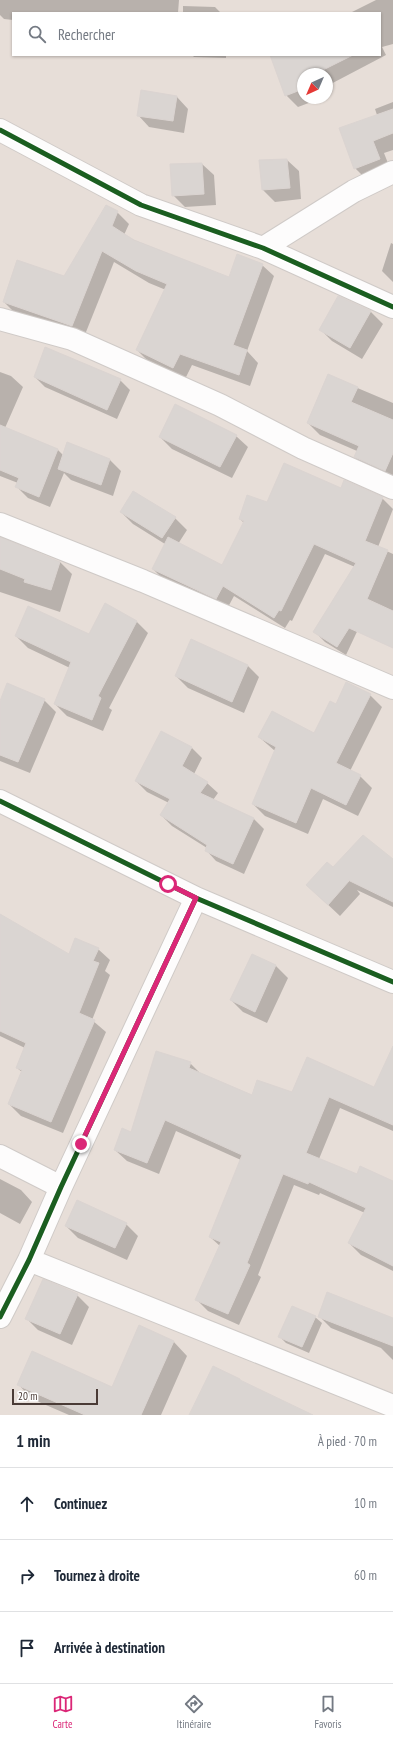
<!DOCTYPE html>
<html lang="fr">
<meta charset="utf-8">
<style>
body{margin:0;font-family:"PT Sans Narrow",sans-serif;background:#f2f2f3;color:#1f2937}
.compass{position:absolute;left:297px;top:68px;width:36px;height:36px;border-radius:50%;background:#fff;box-shadow:0 1px 3px #0004;rotate:224deg}
.scale{position:absolute;left:12px;bottom:10px;width:86px;box-sizing:border-box;padding-left:4px;border:2px solid #4a3b36;border-top:0;font-size:11px;line-height:14px;white-space:nowrap;color:#4a3b36;-webkit-text-stroke:3px #fff;paint-order:stroke}
.stop{position:absolute;width:12px;height:12px;margin:-9px;border:3px solid #db2777;border-radius:50%;background:#fff}
.stop.end{background:#db2777;border-color:#fff;box-shadow:0 1px 4px #0008}
.list{margin:0;padding:0;list-style:none}
h2{display:flex;justify-content:space-between;align-items:center;height:52px;margin:0;padding:0 16px;font-size:17px}
h2 small{font-size:13px;font-weight:400;color:#747a83}
.list li{display:grid;grid-template-columns:26px 1fr auto;gap:12px;align-items:center;box-sizing:border-box;height:72px;padding:0 16px;border-top:1px solid #e0e1e3}
.list b{display:block;font-size:15px;white-space:nowrap}
.list em{font-size:13px;font-style:normal;color:#747a83}
.icon{flex:none;width:22px;height:22px;fill:none;stroke:currentColor;stroke-width:2;stroke-linecap:round;stroke-linejoin:round}
.map{position:relative;flex:none;width:393px;height:1415px;overflow:hidden}
.search{position:absolute;background:#fff;box-shadow:0 1px 3px #0004;left:12px;right:12px;top:12px;height:44px;display:flex;align-items:center;gap:10px;box-sizing:border-box;padding:0 14px;border-radius:0px;color:#747a83;font-size:15px}
.sheet{height:268px;background:#fff}
nav{display:flex;justify-content:space-around;align-items:center;box-sizing:border-box;height:56px;border-top:1px solid #e0e1e3;background:#fff;font-size:11px;color:#747a83}
nav a{display:grid;justify-items:center;gap:2px}
nav .on{color:#db2777}
.map>svg:first-child{display:block}
.residential{fill:#e7ded8;fill-rule:evenodd}
.shadow{fill:#0003}
.building{fill:#dad5d2;stroke:#dbd4d1}
.lines{fill:none;stroke-linecap:round;stroke-linejoin:round}
.minor-casing{stroke:#cfcac7;stroke-width:24}
.minor{stroke:#fdfcfc;stroke-width:22}
.cycleway-casing{stroke:#fff;stroke-width:8}
.cycleway{stroke:#1b5e20;stroke-width:5}
.route{stroke:#db2777;stroke-width:5}
</style>
<div class="map">
<svg width="393" height="1415" viewBox="0 0 393 1415">
<rect width="100%" height="100%" fill="#f2eeeb"/>
<path class="residential" d="M0,0H393V1415H0ZM13,13H380V55H13ZM303,74H327V98H303Z"/>
<path class="shadow" d="M0,0H179L178,13H13V20L4,19L0,15Z
M376,0H393V44L382,47L386,55L327,86V74H303V98H322L298,107L286,95L272,55H380V13H350Z
M183,6L215,7L221,13H183Z
M192,55H226V58L194,57Z
M177,97L188,109L184,133L149,127L138,115Z
M393,102V150L384,153L391,171L367,180L355,168L377,115L375,109Z
M287,160L299,171L301,199L275,202L263,190L260,161Z
M202,164L214,175L216,205L185,207L173,195L171,165Z
M117,212L129,224L124,235L134,240L229,278L262,265L274,276L247,351L258,363L250,386L192,365L185,379L149,362L137,350L166,290L149,283L114,262L84,337L16,314L4,302L64,278Z
M391,243L393,244V282L382,271Z
M339,297L371,312L383,324L362,359L332,341L320,329Z
M0,372L11,376L23,387L5,428L57,449L64,456L110,460L121,471L113,496L71,480L64,473L50,507L28,498L17,487L18,483L0,476Z
M329,376L393,403V480L367,469L355,457L357,451L320,435L308,423Z
M35,377L120,380L130,390L117,419L45,387Z
M236,436L248,447L232,478L172,449L160,437Z
M342,489L382,498L393,509L378,547L393,554V615L370,604L346,655L325,642L315,632L355,567L325,554L292,621L290,620L285,628L234,596L227,609L164,580L153,569L165,544L133,524L121,512L175,518L187,530L178,544L223,566L244,523L240,519L267,503Z
M0,539L60,562L72,574L60,612L0,592Z
M136,621L148,633L109,708L112,710L103,731L67,716L55,704L70,668L28,648L16,636L89,635Z
M248,666L259,677L244,713L188,688L176,676Z
M370,695L382,707L350,771L360,776L372,788L358,816L323,799L308,834L265,816L253,804L275,751L259,737L315,735L336,705Z
M44,700L56,712L30,773L0,761V704Z
M192,748L202,758L194,774L207,783L218,793L213,800L253,818L264,829L244,874L216,861L206,850L207,848L172,826L161,815L169,803L147,792L136,781Z
M393,860V907L357,890L360,894L340,916L307,885L333,869Z
M0,924L70,955L98,949L110,960L105,971L110,975L92,1020L106,1032L63,1133L21,1116L9,1104L22,1072L17,1068L25,1048L0,1036Z
M252,955L276,966L288,978L267,1023L243,1012L231,1000Z
M190,1063L201,1074L252,1096L393,1089V1131L340,1108L319,1159L357,1175L393,1182V1271L361,1255L349,1243L365,1213L320,1193L319,1195L294,1185L258,1275L261,1277L239,1325L208,1311L196,1299L220,1246L210,1237L241,1160L176,1131L159,1174L127,1161L115,1150L131,1133Z
M0,1179L21,1190L32,1202L20,1224L0,1213Z
M126,1224L138,1236L127,1260L78,1238L66,1226Z
M77,1295L89,1307L72,1345L38,1330L27,1319Z
M319,1316L393,1318V1360L381,1348L331,1328Z
M315,1317L322,1323L309,1353L286,1343L280,1337Z
M173,1341L187,1356L161,1415H69L32,1399L18,1384L112,1388Z"/>
<path class="building" d="M270,55H353L315,74H303V89L285,96Z
M141,90L177,96L173,121L137,116Z
M393,109V133L373,141L380,159L354,169L339,128Z
M287,159L290,188L262,190L259,160Z
M202,163L204,194L172,196L170,164Z
M106,205L118,211L112,226L134,240L229,277L237,254L263,264L233,345L247,350L239,375L180,354L173,368L136,350L167,284L136,271L102,251L72,326L3,302L17,260L64,276Z
M338,296L371,311L350,348L319,330Z
M45,347L121,379L107,410L34,377Z
M328,374L358,387L351,402L393,420V453L385,471L354,457L359,446L307,423Z
M175,404L237,435L220,467L159,437Z
M0,425L58,449L39,497L15,487L19,478L0,470Z
M67,442L110,459L101,485L58,469Z
M284,463L341,488L344,480L383,497L365,541L388,550L367,599L393,611V648L349,628L337,647L313,632L356,563L314,544L281,611L279,610L274,618L223,586L216,599L152,569L168,537L222,565L244,521L239,519L247,495L267,502Z
M133,491L176,517L162,538L120,512Z
M0,537L60,562L51,590L24,582L25,579L0,569Z
M105,603L137,621L98,696L101,698L92,720L54,704L71,662L15,636L28,606L89,634Z
M191,639L248,665L232,702L175,676Z
M346,682L371,694L336,763L361,775L346,805L311,788L296,823L252,804L276,747L258,737L272,711L314,733L330,701L336,704Z
M7,683L45,699L18,762L0,755V701Z
M161,731L192,747L182,766L208,782L200,793L254,818L233,864L205,851L207,845L160,815L170,799L135,781Z
M363,835L393,859V902L348,880L349,881L328,905L306,885L327,862L333,867Z
M0,914L69,954L75,938L99,948L93,961L99,963L79,1013L95,1020L51,1122L8,1104L22,1070L16,1068L26,1043L0,1031Z
M252,954L276,965L255,1012L230,1000Z
M393,1046V1125L329,1097L306,1153L357,1174L360,1166L393,1181V1266L348,1243L366,1208L309,1182L308,1184L283,1174L247,1263L250,1265L228,1314L195,1300L221,1242L209,1237L242,1155L165,1120L147,1163L114,1150L122,1128L131,1132L156,1051L191,1062L189,1068L252,1095L257,1080L292,1092L307,1057L374,1087Z
M77,1200L127,1223L115,1248L65,1226Z
M43,1279L78,1294L60,1334L25,1319Z
M327,1292L393,1318V1346L318,1317Z
M292,1306L316,1316L302,1347L278,1337Z
M139,1325L174,1341L141,1415H85L17,1385L32,1351L112,1387Z
M213,1366L240,1379V1380L313,1415H189Z"/>
<g class="lines">
<g class="minor-casing">
<path id="minor" d="M0,130L141,205L263,248L393,307
M263,248L354,191L393,172
M0,319L72,339L220,405L303,448L393,488
M0,524L143,581L393,688
M0,801L196,898L393,982
M0,1156L61,1187
M29,1260L393,1406
M0,1317L29,1260L61,1187L196,898"/>
</g>
<use href="#minor" class="minor"/>
<g class="cycleway-casing">
<path id="cycleway" d="M0,130L141,205L263,248L393,307
M0,801L196,898L393,982
M0,1317L29,1260L61,1187L196,898"/>
</g>
<use href="#cycleway" class="cycleway"/>
</g>
<g class="lines">
<path class="route" d="M81,1144L196,898L168,884"/>
</g>
</svg>
<svg class="compass" viewBox="-18 -18 36 36"><path d="M0-13l5 13h-10z" fill="#e53935"/><path d="M0 13l5-13h-10z" fill="#747a83"/></svg>
<div class="scale">20 m</div>
<div class="stop" style="left:168px;top:884px"></div>
<div class="stop end" style="left:81px;top:1144px"></div>
<div class="search"><svg class="icon" aria-label="search" viewBox="0 0 24 24"><circle cx="10" cy="10" r="6"/><path d="M15 15l6 6"/></svg>Rechercher</div>
</div>
<section class="sheet">
<h2>1 min<small>À pied · 70 m</small></h2>
<ul class="list">
<li><svg class="icon" aria-label="ahead" viewBox="0 0 24 24"><path d="M12 20V5M6 11l6-6 6 6"/></svg><div><b>Continuez</b></div><em>10 m</em></li>
<li><svg class="icon" aria-label="right" viewBox="0 0 24 24"><path d="M7 20v-9h11M14 6l5 5-5 5"/></svg><div><b>Tournez à droite</b></div><em>60 m</em></li>
<li><svg class="icon" aria-label="arrive" viewBox="0 0 24 24"><path d="M6 21V4h12l-3 4 3 4H6"/></svg><div><b>Arrivée à destination</b></div></li>
</ul>
</section>
<nav>
<a class="on"><svg class="icon" aria-label="map" viewBox="0 0 24 24"><path d="M3 6l6-2 6 2 6-2v14l-6 2-6-2-6 2zM9 4v14M15 6v14"/></svg>Carte</a>
<a><svg class="icon" aria-label="directions" viewBox="0 0 24 24"><path d="M12 3l9 9-9 9-9-9zM9 14v-3h6M13 9l2 2-2 2"/></svg>Itinéraire</a>
<a><svg class="icon" aria-label="saved" viewBox="0 0 24 24"><path d="M7 4h10v16l-5-4-5 4z"/></svg>Favoris</a>
</nav>
